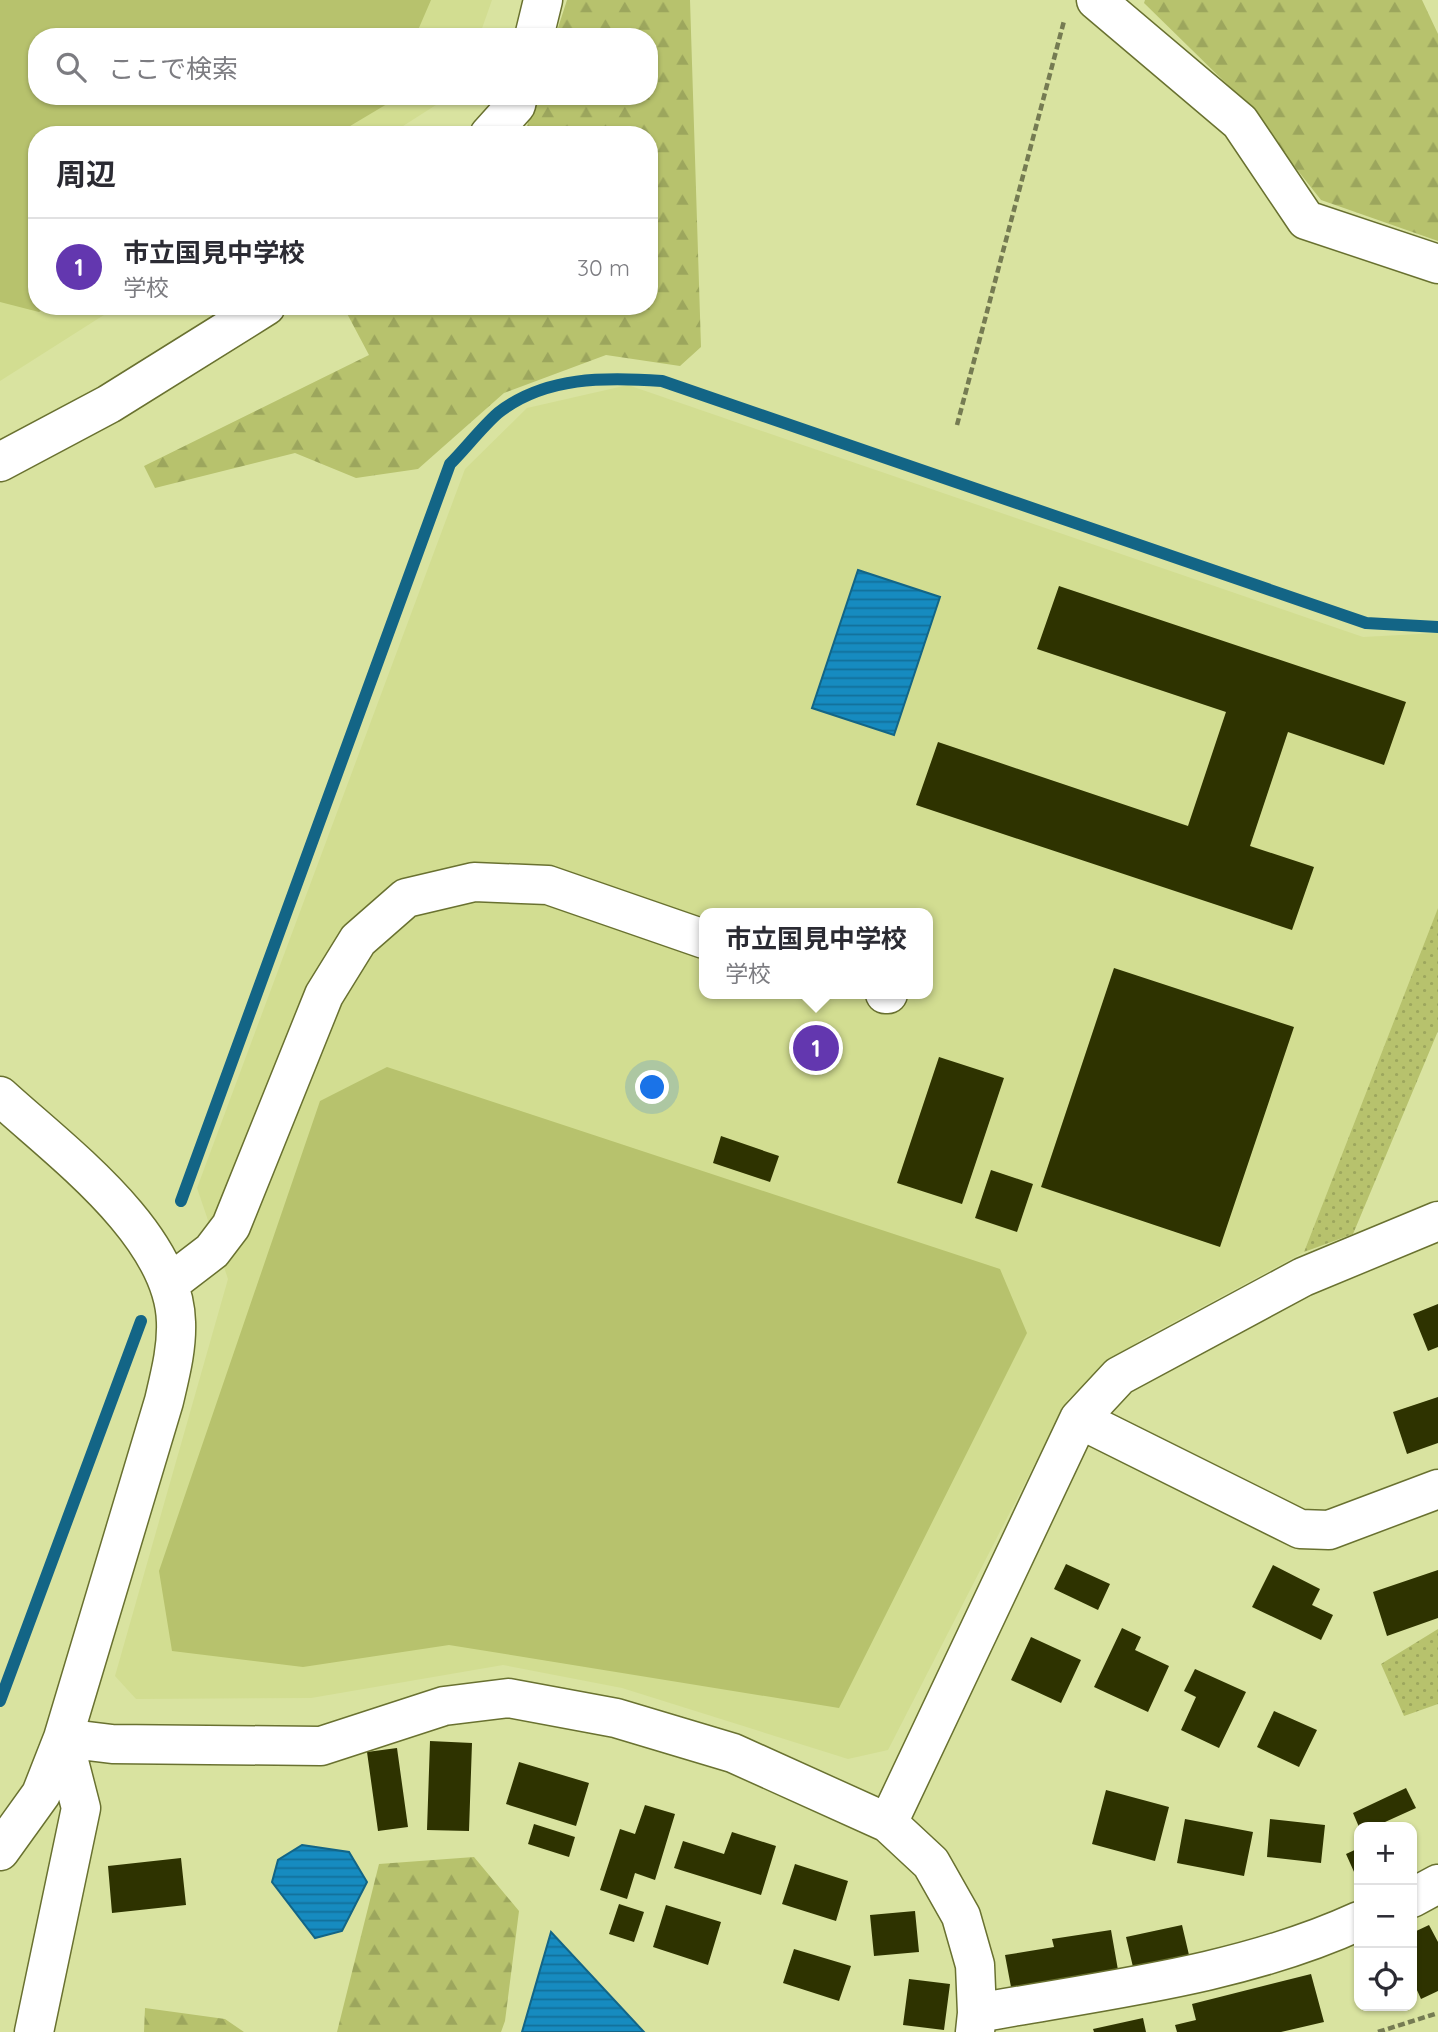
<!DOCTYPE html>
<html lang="ja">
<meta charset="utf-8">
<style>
body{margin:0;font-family:Quicksand,"Noto Sans JP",sans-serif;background:#f2f2f3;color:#2b2b33}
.controls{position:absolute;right:21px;bottom:21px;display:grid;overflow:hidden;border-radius:14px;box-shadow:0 2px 5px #0004}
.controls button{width:63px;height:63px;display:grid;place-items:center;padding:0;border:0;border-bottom:2px solid #e1e1e2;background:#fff;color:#2b2b33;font:35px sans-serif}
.you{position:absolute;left:653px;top:1088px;width:24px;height:24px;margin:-18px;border:5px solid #fff;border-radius:50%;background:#1a73e8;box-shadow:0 0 0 10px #1a73e833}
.badge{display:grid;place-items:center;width:46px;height:46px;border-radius:50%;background:#6337af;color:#fff;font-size:23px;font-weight:700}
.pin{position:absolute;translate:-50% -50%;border:4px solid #fff;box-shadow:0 2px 7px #0006}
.popup{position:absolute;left:699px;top:908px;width:234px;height:91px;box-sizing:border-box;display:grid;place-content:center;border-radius:14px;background:#fff;filter:drop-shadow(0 2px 5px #0005);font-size:23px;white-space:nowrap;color:#7c7c81}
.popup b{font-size:26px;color:#2b2b33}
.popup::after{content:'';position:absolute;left:50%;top:100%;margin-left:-14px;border:14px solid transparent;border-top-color:#fff}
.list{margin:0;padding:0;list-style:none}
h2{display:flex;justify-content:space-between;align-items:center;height:91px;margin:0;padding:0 28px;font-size:30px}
h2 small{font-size:23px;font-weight:400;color:#7c7c81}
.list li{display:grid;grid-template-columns:46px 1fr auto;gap:21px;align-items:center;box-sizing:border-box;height:98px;padding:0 28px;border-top:2px solid #e1e1e2}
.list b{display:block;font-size:26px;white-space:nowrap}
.list p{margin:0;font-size:23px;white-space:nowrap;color:#7c7c81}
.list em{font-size:23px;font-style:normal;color:#7c7c81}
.icon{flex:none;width:38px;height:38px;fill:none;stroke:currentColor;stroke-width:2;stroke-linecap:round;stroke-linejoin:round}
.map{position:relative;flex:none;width:1438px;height:2032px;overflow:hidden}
.search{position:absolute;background:#fff;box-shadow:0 2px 5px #0004;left:28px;top:28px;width:630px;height:77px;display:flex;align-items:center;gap:18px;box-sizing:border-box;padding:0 24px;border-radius:28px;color:#7c7c81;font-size:26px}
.panel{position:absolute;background:#fff;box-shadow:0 2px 5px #0004;left:28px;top:126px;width:630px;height:189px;border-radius:28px}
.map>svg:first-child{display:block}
.built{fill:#d2dd91;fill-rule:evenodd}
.grass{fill:url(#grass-dots)}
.forest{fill:url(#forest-firs)}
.pitch{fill:#b7c26d}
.water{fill:url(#water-rules);stroke:#136586;stroke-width:2}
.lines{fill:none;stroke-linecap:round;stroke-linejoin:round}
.stream{stroke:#136586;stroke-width:12}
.building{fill:#2e3300}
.minor-casing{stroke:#697130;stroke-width:41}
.path{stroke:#757b52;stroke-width:4.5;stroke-dasharray:7 3.5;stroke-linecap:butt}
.minor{stroke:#fff;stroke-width:38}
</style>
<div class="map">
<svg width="1438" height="2032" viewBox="0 0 1438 2032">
<defs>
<pattern id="grass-dots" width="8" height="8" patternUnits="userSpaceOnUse" patternTransform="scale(1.75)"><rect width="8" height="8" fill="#b7c26d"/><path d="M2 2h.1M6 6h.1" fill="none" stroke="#9ca65d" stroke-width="1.8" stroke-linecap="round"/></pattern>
<pattern id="forest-firs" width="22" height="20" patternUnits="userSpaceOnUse" patternTransform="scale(1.75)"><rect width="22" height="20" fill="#b7c26d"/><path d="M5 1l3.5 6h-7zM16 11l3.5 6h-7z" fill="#9ca65d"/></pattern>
<pattern id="water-rules" width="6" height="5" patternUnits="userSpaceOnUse" patternTransform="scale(1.75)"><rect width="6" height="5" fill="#168bc0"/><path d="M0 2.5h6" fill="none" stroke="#12709a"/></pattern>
</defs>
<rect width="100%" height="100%" fill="#d9e3a0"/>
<path class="built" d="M0,0H492L479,37H37V96H450L389,135H37V306H118L0,381Z
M628,385L1363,637L1438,633V908L1304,1252L1140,1340L1068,1399L888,1750L848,1759L622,1688L503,1665L311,1698L136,1699L115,1676L228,1279L197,1188L465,469L527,408ZM704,913H928V994H704Z"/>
<path class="grass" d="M1438,908V1031L1353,1234L1304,1252Z
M1438,1629V1704L1404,1716L1381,1664Z"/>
<path class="forest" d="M567,0H690L701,347L680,366L606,355L504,393L418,469L356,478L295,453L155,488L144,466L369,355L343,306H649V135H519L526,129L536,96H649V37H555Z
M1145,0H1422L1438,34V241L1321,200L1239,96L1144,3Z
M474,1857L519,1911L505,2021L501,2032H337L379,1864Z
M145,2008L225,2019L244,2032H144Z"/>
<path class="pitch" d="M0,0H431L415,37H37V96H390L387,104L335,135H37V306H48L39,312L0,302Z
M387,1067L1000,1269L1027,1333L839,1708L449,1645L303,1667L172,1651L159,1571L320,1101Z"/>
<path class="water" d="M858,570L940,597L894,735L812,708Z
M302,1845L349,1852L367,1882L342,1931L315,1938L272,1882L278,1860Z
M551,1932L644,2032H522Z"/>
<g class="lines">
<path class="stream" d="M181,1201L450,464C466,448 481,428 498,413C545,376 606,377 662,381L1366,623L1438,627
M0,1701L141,1321"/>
</g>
<path class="building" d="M1059,586L1406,702L1384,765L1288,732L1250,846L1314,867L1292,930L916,805L938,742L1188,826L1226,712L1037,649Z
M1114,968L1294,1027L1220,1247L1041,1187Z
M939,1057L1004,1078L962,1204L897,1183Z
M721,1136L779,1156L770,1182L713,1163Z
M991,1170L1033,1184L1017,1232L975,1218Z
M1438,1304V1347L1428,1351L1413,1314Z
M1438,1397V1443L1407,1454L1393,1412Z
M1066,1564L1110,1584L1098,1610L1054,1589Z
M1273,1565L1320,1589L1312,1605L1333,1615L1321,1640L1252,1607Z
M1438,1570V1618L1387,1636L1373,1592Z
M1122,1628L1141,1637L1135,1650L1169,1666L1148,1712L1094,1687Z
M1031,1637L1081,1660L1061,1703L1011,1680Z
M1195,1669L1246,1692L1219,1748L1181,1730L1196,1697L1184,1691Z
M1274,1711L1317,1730L1299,1767L1257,1747Z
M430,1741L472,1743L469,1831L427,1830Z
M397,1748L408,1827L378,1831L367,1752Z
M519,1762L589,1783L576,1826L506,1804Z
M1406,1788L1416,1808L1374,1827H1359L1353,1813Z
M1106,1790L1169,1807L1155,1861L1092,1844Z
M645,1805L675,1814L655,1880L635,1873L627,1899L600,1890L620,1829L635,1834Z
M1185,1819L1253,1832L1244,1876L1177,1863Z
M1270,1819L1325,1825L1321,1863L1267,1857Z
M534,1824L575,1837L569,1857L528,1844Z
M732,1832L776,1846L761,1895L674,1868L683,1841L724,1854Z
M1359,1848V1883L1346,1854Z
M181,1858L186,1905L112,1913L108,1866Z
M795,1864L848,1881L836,1921L782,1904Z
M619,1904L644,1912L634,1942L609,1934Z
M666,1905L721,1922L708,1965L653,1947Z
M915,1911L919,1952L874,1956L870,1915Z
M1182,1925L1189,1955L1133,1967L1126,1937Z
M1429,1925L1438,1942V1991L1421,1999L1412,1979V1933Z
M1111,1930L1118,1970L1011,1987L1005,1955L1054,1947L1052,1939Z
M794,1949L851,1966L839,2001L783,1983Z
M1311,1974L1324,2022L1281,2032H1177L1175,2025L1196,2020L1192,2004Z
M909,1979L950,1984L944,2030L903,2025Z
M1143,2018L1146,2032H1094L1093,2029Z"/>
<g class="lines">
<g class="minor-casing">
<path id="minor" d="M1096,0L1240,122L1306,220L1438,264
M534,37L543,0
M489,135L516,105L518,96
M0,462L109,404L266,306
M885,994H888
M0,1096C60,1151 174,1234 176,1322C177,1349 170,1375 164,1401L63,1738L41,1794L0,1851
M169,1284L212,1251L231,1226L324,995L358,940L406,898L474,882L548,885L704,939
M1079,1419L1300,1529L1329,1530L1438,1489
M888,1823L1079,1419L1119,1376L1303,1277L1438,1221
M1412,1898L1438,1884
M977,2013C1104,1990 1241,1975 1359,1921
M34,2032L81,1808L63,1738L112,1744L321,1746L444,1706L508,1698L616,1718L733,1753L888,1823L931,1863L961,1916L975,1965L977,2013L975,2032"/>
</g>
<path class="path" d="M957,425L1064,21
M1378,2032L1438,2013"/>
<use href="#minor" class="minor"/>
</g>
</svg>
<div class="controls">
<button>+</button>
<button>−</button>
<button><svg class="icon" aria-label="locate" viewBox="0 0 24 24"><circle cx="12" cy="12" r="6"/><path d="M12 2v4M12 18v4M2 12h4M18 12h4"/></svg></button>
</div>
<div class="you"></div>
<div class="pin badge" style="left:816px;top:1048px">1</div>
<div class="popup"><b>市立国見中学校</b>学校</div>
<div class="search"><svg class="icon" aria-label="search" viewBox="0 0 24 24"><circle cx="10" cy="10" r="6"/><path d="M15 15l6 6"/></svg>ここで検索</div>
<section class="panel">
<h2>周辺<small></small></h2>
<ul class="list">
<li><span class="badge">1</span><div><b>市立国見中学校</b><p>学校</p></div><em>30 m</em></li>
</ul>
</section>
</div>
